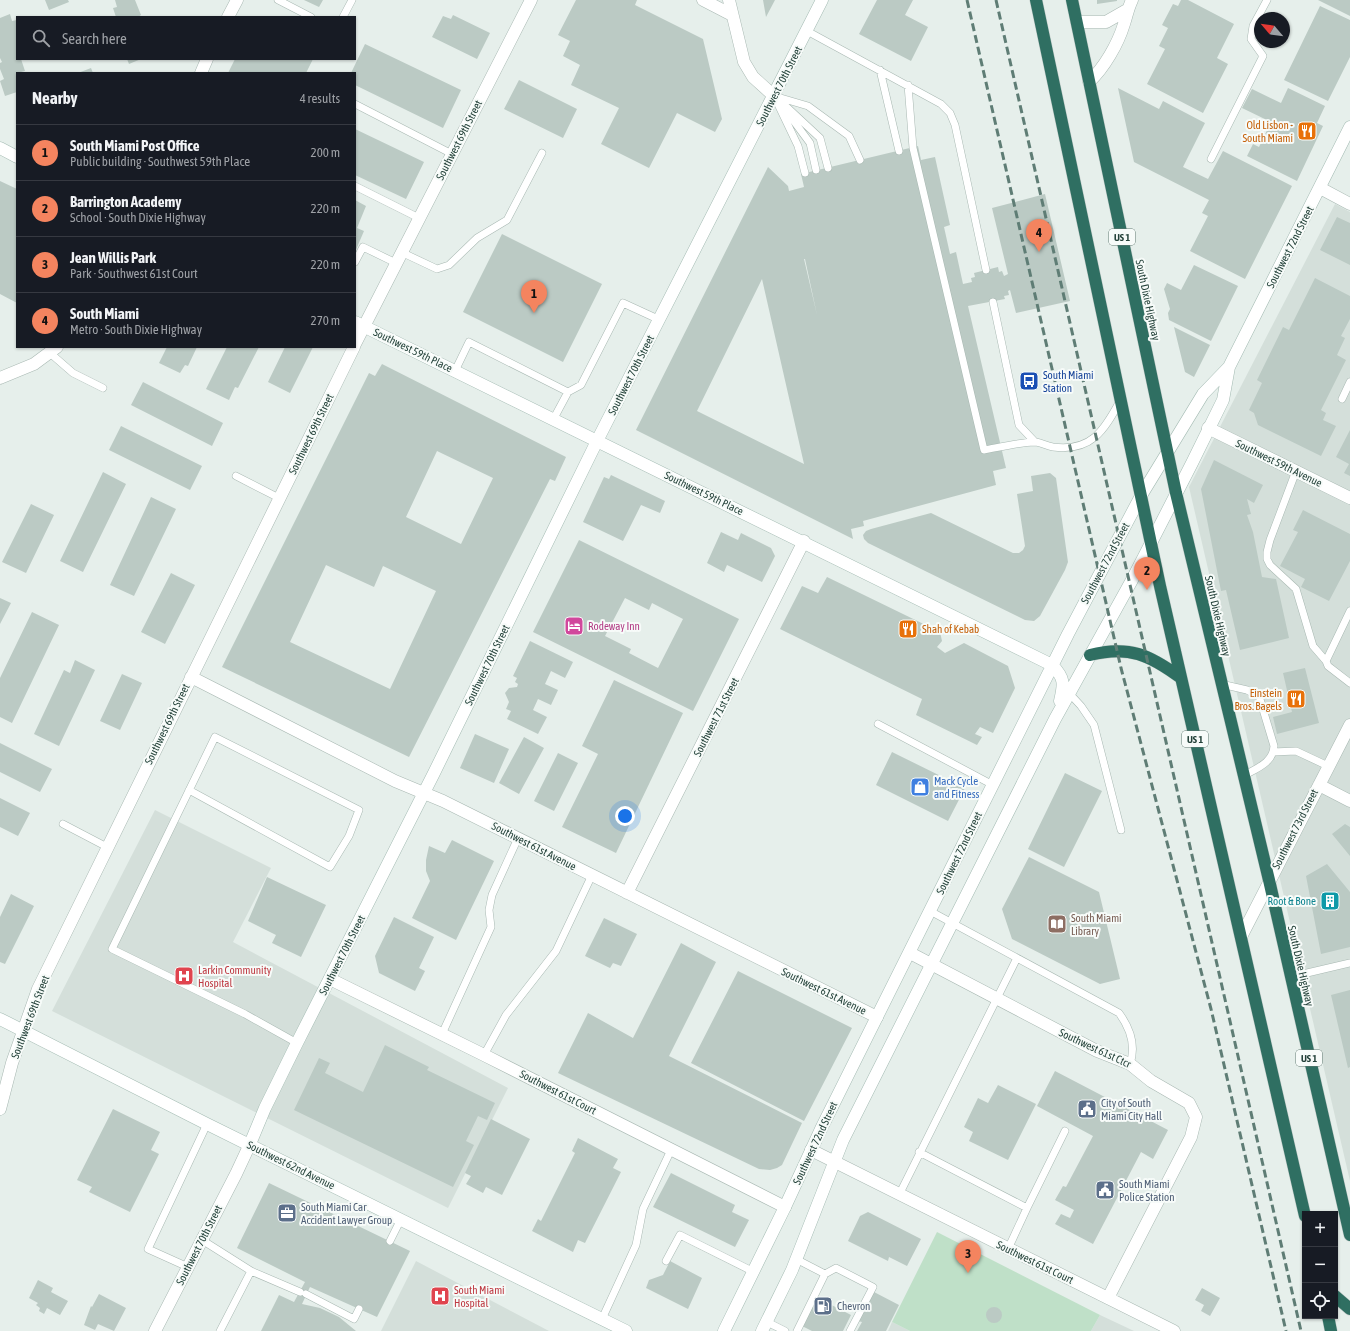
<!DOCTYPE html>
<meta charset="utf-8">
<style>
body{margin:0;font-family:"Asap Condensed",sans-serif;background:#20242c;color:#f1f3f6}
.controls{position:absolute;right:12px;bottom:12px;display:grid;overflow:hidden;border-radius:0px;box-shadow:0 1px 3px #0004}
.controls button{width:36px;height:36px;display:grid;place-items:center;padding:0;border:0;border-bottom:1px solid #363941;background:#171b24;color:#f1f3f6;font:20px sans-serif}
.compass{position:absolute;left:1254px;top:12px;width:36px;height:36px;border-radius:50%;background:#171b24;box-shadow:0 1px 3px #0004;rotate:299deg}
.you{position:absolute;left:625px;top:816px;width:14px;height:14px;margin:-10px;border:3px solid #fff;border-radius:50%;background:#1a73e8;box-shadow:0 0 0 6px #1a73e833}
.badge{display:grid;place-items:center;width:26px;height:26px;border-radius:50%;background:#f4845f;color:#111;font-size:13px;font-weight:700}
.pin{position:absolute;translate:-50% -33px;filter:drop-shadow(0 1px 2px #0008)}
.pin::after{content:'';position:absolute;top:21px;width:14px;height:12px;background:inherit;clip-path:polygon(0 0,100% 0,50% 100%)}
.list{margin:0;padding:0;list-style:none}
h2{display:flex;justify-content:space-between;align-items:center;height:52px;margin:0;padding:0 16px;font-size:17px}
h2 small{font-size:13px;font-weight:400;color:#9ea1a6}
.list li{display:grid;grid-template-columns:26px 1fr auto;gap:12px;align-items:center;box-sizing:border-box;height:56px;padding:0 16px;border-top:1px solid #363941}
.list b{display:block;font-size:15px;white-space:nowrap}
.list p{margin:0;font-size:13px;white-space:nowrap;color:#9ea1a6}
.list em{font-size:13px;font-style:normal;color:#9ea1a6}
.icon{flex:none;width:22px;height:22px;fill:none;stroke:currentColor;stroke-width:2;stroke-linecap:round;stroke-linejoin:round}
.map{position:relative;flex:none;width:1350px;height:1331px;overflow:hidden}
.search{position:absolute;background:#171b24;box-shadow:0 1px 3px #0004;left:16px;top:16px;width:340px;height:44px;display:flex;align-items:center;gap:10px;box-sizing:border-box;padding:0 14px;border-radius:0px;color:#9ea1a6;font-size:15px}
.panel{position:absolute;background:#171b24;box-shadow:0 1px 3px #0004;left:16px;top:72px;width:340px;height:276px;border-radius:0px}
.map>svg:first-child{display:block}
.built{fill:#d4dfda}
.green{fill:#bfe0c8}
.building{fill:#bbcac4;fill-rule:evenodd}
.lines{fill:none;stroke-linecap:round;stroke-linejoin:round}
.lane-casing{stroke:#a8b8b2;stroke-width:8}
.street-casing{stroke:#a8b8b2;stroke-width:13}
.secondary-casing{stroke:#a4bbb3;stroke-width:13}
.highway-casing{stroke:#c2cac8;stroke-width:13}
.lane{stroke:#fff;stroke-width:7}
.street{stroke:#fff;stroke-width:12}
.secondary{stroke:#fff;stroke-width:12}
.highway{stroke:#2f6f62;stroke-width:12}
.rail{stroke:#5f7d75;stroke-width:3;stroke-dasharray:8 4;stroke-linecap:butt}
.labels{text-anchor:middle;stroke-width:4;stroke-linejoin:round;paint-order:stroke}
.shield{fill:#f7fbf9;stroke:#637a73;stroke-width:1}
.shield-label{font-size:10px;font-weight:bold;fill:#24423a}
.street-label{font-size:11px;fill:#24423a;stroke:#f7fbf9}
.food-label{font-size:11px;fill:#c56008;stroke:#f7fbf9;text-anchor:end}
.transit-label{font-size:11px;fill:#164399;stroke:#f7fbf9;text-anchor:start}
.hotel-label{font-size:11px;fill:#b23c85;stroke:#f7fbf9;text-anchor:start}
.shop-label{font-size:11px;fill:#366cbe;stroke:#f7fbf9;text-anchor:start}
.culture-label{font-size:11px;fill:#0d838f;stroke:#f7fbf9;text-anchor:end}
.education-label{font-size:11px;fill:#785e54;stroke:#f7fbf9;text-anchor:start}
.health-label{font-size:11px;fill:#be3a42;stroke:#f7fbf9;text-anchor:start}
.service-label{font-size:11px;fill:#4e5e75;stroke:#f7fbf9;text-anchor:start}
</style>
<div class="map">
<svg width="1350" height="1331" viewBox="0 0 1350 1331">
<rect width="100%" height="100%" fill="#e6efeb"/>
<path class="built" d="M1335,204L1350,212V1181L1189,487Z
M155,810L271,868L233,942L508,1088L448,1208L52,1011Z
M416,1261L549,1331H381Z
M1100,1315L1134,1331H1091Z
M892,1322L910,1331H888Z"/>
<path class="green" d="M937,1232L1100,1315L1091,1331H910L892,1322Z"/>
<path class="building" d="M45,0H68L69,2L49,10Z
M115,0H135L141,15L138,17H116L113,8L117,7Z
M304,0H323L319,7Z
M576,0H637L635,5L703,39L722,119L715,132L677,113L649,168L601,144L619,108L571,85L580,65L563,56L570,41L558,35Z
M763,0H775L766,17Z
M877,0H913L905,15L928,27L911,61L859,34Z
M1097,0H1117V1L1097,4Z
M1181,0H1188L1234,24L1217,58L1228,64L1203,113L1147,84L1165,49L1159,46L1168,28L1162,25L1173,4L1178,6Z
M1318,0H1350V16Z
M1320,6L1350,20V57L1328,101L1284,80Z
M10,14L12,21L17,20V59H21L25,71L17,73V92L5,96L0,81L4,79L0,69V63L2,62L0,58V18Z
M453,15L490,33L477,59L432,37L443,16L451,19Z
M365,44L461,90L443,128L355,85V73H351Z
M127,59H141L129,64Z
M235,59H313L306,73H228Z
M91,68L93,73H78Z
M519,80L577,109L563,138L504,109Z
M1118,88L1159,109L1163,101L1205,123L1183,167L1208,179L1223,151L1292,186L1245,279L1190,251L1208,216L1202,213L1209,200L1134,162Z
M1288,88L1325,106L1317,123L1323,126L1297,181L1247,156L1253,144L1259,147L1271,122L1242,108L1252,89L1281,103Z
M355,129L424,162L406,199L355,175Z
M918,146L921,160L935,157L950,225L944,227L950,254L956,252L963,284L972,282L971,278L975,277L974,273L998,267L999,272L1002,271L1004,276L1008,274L992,208L1045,194L1070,301L1016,313L1010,290L1008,291L1009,295L1004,296L1005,299L968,306L1006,468L993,471L996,485L863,521L864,526L851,529L853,539L636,430L768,167L788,186L789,191L804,187L801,174ZM804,259H805L817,315ZM762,279L804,464L697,411Z
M0,181L17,189V303L0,294Z
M355,200L366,206L357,228L364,231L355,252Z
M1337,217L1350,223V265L1320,250Z
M502,234L602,284L563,362L463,312Z
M1194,265L1238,286L1211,341L1169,320L1168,313L1170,309L1164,289L1167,283L1181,290Z
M1315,278L1350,296V319L1341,336L1345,338L1337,355L1346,360L1321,410L1326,413L1323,420L1336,426L1321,456L1258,425L1254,413L1249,410L1262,383L1257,380L1283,327L1289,330Z
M1174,327L1210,345L1194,377L1185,372Z
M167,347H197L188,366L185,365L180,373L159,363Z
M227,347H259L238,388L235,387L229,400L206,389Z
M285,347H313L290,393L268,382Z
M382,364L566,457L555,481L550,479L409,757L222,667L369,373L375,376ZM437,451L493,478L461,544L406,517ZM326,565L374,587L383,566L436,591L390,689L290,642Z
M143,382L223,423L212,446L131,405Z
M121,426L202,466L190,490L109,450Z
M1350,430V476L1344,473L1349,464L1336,457Z
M1214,460L1263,485L1254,503L1247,499L1251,514L1247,515L1253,532L1262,577L1276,579L1289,638L1240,650L1226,590L1221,591L1201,489Z
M103,472L126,484L83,572L60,561Z
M1050,473L1056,478L1068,562L1065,570L1040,616L1034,621L1025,620L868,543L864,539L863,535L866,531L871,529L931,513L1013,553H1019L1023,550L1025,546L1017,494L1033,491L1031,476Z
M611,475L665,501L660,513L641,505L623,541L583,522L604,477L609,479Z
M151,497L176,509L134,596L110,585Z
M31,504L54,515L26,573L2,562Z
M1303,510L1350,534V561L1329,601L1301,587L1305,579L1280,566L1298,532L1293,530Z
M721,532L738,540L741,533L771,548L775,556L762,582L727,565L724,572L707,563Z
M579,540L739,619L693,711L533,632ZM625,598L649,610L652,603L683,619L658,668L629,653L631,649L605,636Z
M171,573L195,585L165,644L141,632Z
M827,577L940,632L942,641L937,647L945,653L964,643L1008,666L1015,688L993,733L980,727L975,734L982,737L977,745L916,715L922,699L780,629L802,586L818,593Z
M0,598L11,603L0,624Z
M32,612L59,625L12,723L0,717V678Z
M530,641L573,662L565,678L551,671L545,684L558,690L551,705L538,699L533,710L547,717L538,734L507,719L511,711L506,709L509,702L505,693L509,688L517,687L518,684L515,682L517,678L513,676Z
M75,660L95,670L59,746L34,734L64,670L70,673Z
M1305,668L1319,723L1277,734L1273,717L1292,712L1283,673Z
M122,674L142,683L120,730L100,721Z
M614,680L683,713L616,853L562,827L598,754L582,746Z
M475,734L509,749L494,783L460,768Z
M524,737L544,748L519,794L499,783Z
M0,743L52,769L40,792L0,772Z
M892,752L965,788L948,821L876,785Z
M558,753L578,763L554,811L534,801Z
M1065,773L1102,791L1064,867L1028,849Z
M0,798L30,813L18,836L0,827Z
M1345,824L1350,827V856L1332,834Z
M452,840L494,861L456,940L412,918L430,881L426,871V860L429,846L445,853Z
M1029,857L1099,892L1120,979L1100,984L1012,939L1002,909Z
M1327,864L1350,892V947L1321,954L1306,876Z
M267,877L326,905L301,957L272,943L276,935L248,921Z
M11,894L34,906L5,964L0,962V917Z
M394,917L434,937L419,968L425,971L415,991L379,973L375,956Z
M604,918L637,934L621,966L613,963L610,968L585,956Z
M681,943L716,962L669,1056L802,1123L782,1165L777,1168L770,1170L759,1169L558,1073L588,1013L633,1038Z
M738,971L852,1028L804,1121L691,1063Z
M1350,990V1067L1348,1068L1331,995Z
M385,1045L429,1067L427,1070L495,1103L487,1120L478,1116L466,1141L474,1145L453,1187L294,1110L319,1058L330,1063L325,1073L363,1092Z
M1055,1071L1168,1130L1153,1159L1141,1152L1093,1244L1055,1224L1061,1214L1070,1218L1074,1210L1055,1200L1063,1186L1066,1187L1093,1136L1037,1106Z
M998,1085L1036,1104L1008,1160L969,1141L973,1132L964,1127L978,1098L988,1103Z
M113,1109L160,1132L151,1150L159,1154L130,1212L89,1192L92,1187L77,1180Z
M491,1119L530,1139L502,1195L486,1187L483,1193L466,1184L471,1176L465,1173Z
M578,1138L618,1159L613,1168L621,1172L585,1243L578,1240L573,1252L532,1231L538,1219L541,1221L575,1153L572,1151Z
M671,1173L735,1205L732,1212L749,1220L735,1247L653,1207Z
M269,1183L410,1251L377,1317L310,1287L302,1304L320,1308L339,1317L356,1331H261L279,1295L294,1302L305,1282L237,1248Z
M868,1212L921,1239L907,1266L889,1257L888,1261L848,1241L860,1216Z
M670,1261L702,1278L688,1309L646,1288L649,1280L663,1275Z
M38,1280L53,1288L51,1292L68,1301L60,1315L47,1308L44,1314L39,1311L40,1308L36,1305L38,1303L29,1298Z
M1202,1288L1220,1298L1210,1316L1201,1311L1204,1305L1195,1300Z
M874,1292L899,1305L886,1331H857L862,1322L858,1321Z
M99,1294L126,1308L114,1331L98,1324L95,1330L84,1325L91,1306L92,1307Z
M816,1297L851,1315L843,1331H812L802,1326Z
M986 1315a8 8 0 1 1 16 0a8 8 0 1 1-16 0Z"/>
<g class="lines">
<g class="lane-casing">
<path id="lane" d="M278,0L311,17
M343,17L352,0
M807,31L941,104L950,113L955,125L986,270
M880,70L899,151
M908,85L913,148L984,450C996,448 1026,441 1036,442C1042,443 1047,446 1053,447C1091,452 1104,431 1120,401
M774,96L808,106L849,136L860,160
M776,97L820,138L828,168
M776,100L798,146L805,173
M355,104L452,154
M787,112L810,143L816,170
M1211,159L1263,56L1251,39L1253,26L1267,0
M355,186L419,218
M401,252L437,269L449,265L477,238L507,220L542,153
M355,262L363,247L396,263
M993,302L1019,425L1035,442
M50,353L73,373L103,388
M455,371L469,342L568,392L581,385L623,303L660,320
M1342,399L1350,382
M553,420L568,392
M1296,471L1270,540L1267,552V559L1270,565L1296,589L1313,646L1326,661
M236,476L279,498
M1350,611L1326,661L1328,666L1350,683
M1221,684L1247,690L1259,696L1274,746C1273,763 1257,768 1243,776
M1069,693L1081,706L1094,725L1121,830
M878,724L993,785
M1273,752L1296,751L1328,766
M189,790L330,867L349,836L359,810L215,737L112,949L245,1014L297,1043
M63,824L107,847
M930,911L1119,1013C1130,1028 1136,1046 1130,1064
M1290,977L1350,963
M442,1034L491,927L489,910L492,895L518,838
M484,1055L506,1015L556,951L592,875
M919,1152L1027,1208L1065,1131
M899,1195L1017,958
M202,1240L251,1271L220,1331
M390,1241L401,1219
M1008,1249L1027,1208
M796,1259L825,1274
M666,1261L680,1235L754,1272
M188,1267L148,1249L207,1124
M251,1271L300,1292
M306,1294L354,1319L359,1309
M602,1319L636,1245L643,1209L671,1150
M767,1322L785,1331
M797,1331L825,1274L836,1268L873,1287L850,1331"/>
</g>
<g class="street-casing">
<path id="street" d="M703,0L732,15
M729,0L744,62L753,77L774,96
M228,17L237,0
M1077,22H1106L1127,10
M201,73L207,59
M1089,82C1104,68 1118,44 1124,24C1127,15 1128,8 1132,0
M1320,188L1350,204
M355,344L531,0
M0,378L34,364L57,347
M1208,428L1350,498
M191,677L395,781L443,801L877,1017
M1319,785L1350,801
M627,893L804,541
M1242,935L1350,725
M910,953L1097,1051L1130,1064L1151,1081L1189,1103L1196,1117L1191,1137L1108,1298
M330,979L484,1055L785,1207
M0,1109L12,1063L38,989L354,347
M811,1150L1174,1331
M155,1331L236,1174L250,1144"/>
</g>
<g class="secondary-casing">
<path id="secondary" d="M0,148L17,157
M355,322L1052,665C1065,678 1064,684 1060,701
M0,1019L207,1124L626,1331
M250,1144L265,1108L297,1043L434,773L597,441L822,0
M724,1331L785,1207L821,1129L1068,634L1124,528L1142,494L1203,394L1229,367
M762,1331L792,1270L843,1140L1055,719L1132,580L1192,463L1223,400L1229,367L1350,127"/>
</g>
<g class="highway-casing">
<path id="highway" d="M1036,0L1160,586L1305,1216
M1072,0L1176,493L1269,880L1350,1235
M1090,655C1129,645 1150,655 1181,678
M1335,1296L1350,1309
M1328,1316L1331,1331"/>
</g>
<use href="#lane" class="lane"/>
<use href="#street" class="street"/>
<use href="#secondary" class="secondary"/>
<use href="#highway" class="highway"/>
<path class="rail" d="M967,0L1121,668L1211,1009L1286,1331
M996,0L1301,1331"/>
</g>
<defs>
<g id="restaurant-square" transform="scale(1)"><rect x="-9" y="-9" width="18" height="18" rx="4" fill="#e8710a" stroke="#f7fbf9"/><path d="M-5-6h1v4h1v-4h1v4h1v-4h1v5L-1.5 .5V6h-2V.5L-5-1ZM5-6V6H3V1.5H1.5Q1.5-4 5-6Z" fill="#fff"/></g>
<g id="bus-square" transform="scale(1)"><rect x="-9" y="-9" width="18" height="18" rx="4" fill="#1a4fb4" stroke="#f7fbf9"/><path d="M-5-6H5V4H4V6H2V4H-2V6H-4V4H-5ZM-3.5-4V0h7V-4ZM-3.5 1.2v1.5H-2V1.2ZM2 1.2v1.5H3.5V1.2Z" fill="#fff"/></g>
<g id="hotel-square" transform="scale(1)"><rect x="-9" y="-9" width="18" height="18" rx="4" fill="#d1479c" stroke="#f7fbf9"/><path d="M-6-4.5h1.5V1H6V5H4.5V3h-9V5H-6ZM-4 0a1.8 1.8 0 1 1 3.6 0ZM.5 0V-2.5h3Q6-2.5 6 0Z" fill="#fff"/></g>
<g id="shop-square" transform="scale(1)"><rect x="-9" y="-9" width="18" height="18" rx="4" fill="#3f7fe0" stroke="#f7fbf9"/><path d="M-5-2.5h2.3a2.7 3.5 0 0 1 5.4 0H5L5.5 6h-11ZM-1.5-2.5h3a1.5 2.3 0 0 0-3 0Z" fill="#fff"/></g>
<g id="building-square" transform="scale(1)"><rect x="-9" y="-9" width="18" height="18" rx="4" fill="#0f9aa8" stroke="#f7fbf9"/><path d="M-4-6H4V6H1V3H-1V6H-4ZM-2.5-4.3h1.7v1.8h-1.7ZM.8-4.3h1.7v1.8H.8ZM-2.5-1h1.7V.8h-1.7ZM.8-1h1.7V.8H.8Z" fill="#fff"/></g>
<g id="library-square" transform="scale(1)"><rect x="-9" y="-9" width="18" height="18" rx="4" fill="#8d6e63" stroke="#f7fbf9"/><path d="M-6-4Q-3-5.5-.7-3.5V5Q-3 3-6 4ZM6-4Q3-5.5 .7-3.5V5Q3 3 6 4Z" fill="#fff"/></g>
<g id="hospital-square" transform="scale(1)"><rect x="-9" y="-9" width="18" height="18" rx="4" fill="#e0444e" stroke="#f7fbf9"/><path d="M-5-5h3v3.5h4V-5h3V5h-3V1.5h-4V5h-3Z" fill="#fff"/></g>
<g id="civic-square" transform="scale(1)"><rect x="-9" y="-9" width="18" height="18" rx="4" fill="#5c6f8a" stroke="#f7fbf9"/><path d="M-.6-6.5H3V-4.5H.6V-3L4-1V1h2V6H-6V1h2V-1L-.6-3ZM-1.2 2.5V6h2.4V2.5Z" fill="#fff"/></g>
<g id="office-square" transform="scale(1)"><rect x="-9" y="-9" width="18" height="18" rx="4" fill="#5c6f8a" stroke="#f7fbf9"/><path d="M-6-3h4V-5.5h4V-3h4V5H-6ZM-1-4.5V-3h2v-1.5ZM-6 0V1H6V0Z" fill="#fff"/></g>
<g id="fuel-square" transform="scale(1)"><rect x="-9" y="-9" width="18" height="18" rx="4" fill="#5c6f8a" stroke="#f7fbf9"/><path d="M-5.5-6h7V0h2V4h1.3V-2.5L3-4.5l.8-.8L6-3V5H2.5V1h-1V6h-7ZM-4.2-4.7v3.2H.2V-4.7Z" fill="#fff"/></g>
</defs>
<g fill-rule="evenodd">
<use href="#restaurant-square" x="1307" y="131"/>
<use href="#bus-square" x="1029" y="381"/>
<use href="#hotel-square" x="574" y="626"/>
<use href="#restaurant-square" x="908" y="629"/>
<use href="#restaurant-square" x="1296" y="699"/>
<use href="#shop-square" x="920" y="787"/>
<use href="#building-square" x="1330" y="901"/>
<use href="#library-square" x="1057" y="924"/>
<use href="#hospital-square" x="184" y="976"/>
<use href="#civic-square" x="1087" y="1109"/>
<use href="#civic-square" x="1105" y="1190"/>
<use href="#office-square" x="287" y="1213"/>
<use href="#hospital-square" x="440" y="1296"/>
<use href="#fuel-square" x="823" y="1306"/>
</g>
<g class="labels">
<g class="shield">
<rect x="1109" y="229" width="26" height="16" rx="3"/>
<rect x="1182" y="731" width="26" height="16" rx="3"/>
<rect x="1296" y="1050" width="26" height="16" rx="3"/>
</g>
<g class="shield-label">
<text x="1122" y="241">US 1</text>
<text x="1195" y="743">US 1</text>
<text x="1309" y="1062">US 1</text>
</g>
<g class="street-label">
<text transform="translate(779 86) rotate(-63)" y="4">Southwest 70th Street</text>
<text transform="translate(459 140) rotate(-63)" y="4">Southwest 69th Street</text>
<text transform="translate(1290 247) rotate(-63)" y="4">Southwest 72nd Street</text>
<text transform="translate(1148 300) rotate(78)" y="4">South Dixie Highway</text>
<text transform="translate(413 350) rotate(26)" y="4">Southwest 59th Place</text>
<text transform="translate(631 375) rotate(-63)" y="4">Southwest 70th Street</text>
<text transform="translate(311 434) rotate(-64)" y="4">Southwest 69th Street</text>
<text transform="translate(1279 463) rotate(26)" y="4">Southwest 59th Avenue</text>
<text transform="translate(704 493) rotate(26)" y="4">Southwest 59th Place</text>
<text transform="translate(1105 563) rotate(-62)" y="4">Southwest 72nd Street</text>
<text transform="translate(1218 616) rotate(77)" y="4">South Dixie Highway</text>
<text transform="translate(487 665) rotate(-64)" y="4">Southwest 70th Street</text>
<text transform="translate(716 717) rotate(-63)" y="4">Southwest 71st Street</text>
<text transform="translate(167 724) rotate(-64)" y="4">Southwest 69th Street</text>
<text transform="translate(1295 829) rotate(-63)" y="4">Southwest 73rd Street</text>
<text transform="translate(534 846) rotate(27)" y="4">Southwest 61st Avenue</text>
<text transform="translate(959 853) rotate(-64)" y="4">Southwest 72nd Street</text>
<text transform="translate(342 955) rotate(-63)" y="4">Southwest 70th Street</text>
<text transform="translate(1301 966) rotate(77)" y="4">South Dixie Highway</text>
<text transform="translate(824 991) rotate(26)" y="4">Southwest 61st Avenue</text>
<text transform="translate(30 1017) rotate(-69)" y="4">Southwest 69th Street</text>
<text transform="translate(1095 1048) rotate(25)" y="4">Southwest 61st Ctcr</text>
<text transform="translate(558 1092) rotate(27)" y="4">Southwest 61st Court</text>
<text transform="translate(815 1143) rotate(-65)" y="4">Southwest 72nd Street</text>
<text transform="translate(291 1165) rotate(26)" y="4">Southwest 62nd Avenue</text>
<text transform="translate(199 1245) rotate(-63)" y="4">Southwest 70th Street</text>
<text transform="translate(1035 1262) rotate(26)" y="4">Southwest 61st Court</text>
</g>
<g class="food-label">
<text x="1293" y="129">Old Lisbon -<tspan x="1293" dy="13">South Miami</tspan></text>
<text x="922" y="633" text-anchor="start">Shah of Kebab</text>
<text x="1282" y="697">Einstein<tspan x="1282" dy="13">Bros. Bagels</tspan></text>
</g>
<g class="transit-label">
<text x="1043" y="379">South Miami<tspan x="1043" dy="13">Station</tspan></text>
</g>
<g class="hotel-label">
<text x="588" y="630">Rodeway Inn</text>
</g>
<g class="shop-label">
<text x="934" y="785">Mack Cycle<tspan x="934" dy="13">and Fitness</tspan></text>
</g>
<g class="culture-label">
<text x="1316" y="905">Root &amp; Bone</text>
</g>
<g class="education-label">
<text x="1071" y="922">South Miami<tspan x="1071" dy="13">Library</tspan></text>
</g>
<g class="health-label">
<text x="198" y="974">Larkin Community<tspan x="198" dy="13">Hospital</tspan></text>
<text x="454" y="1294">South Miami<tspan x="454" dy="13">Hospital</tspan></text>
</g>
<g class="service-label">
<text x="1101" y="1107">City of South<tspan x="1101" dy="13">Miami City Hall</tspan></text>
<text x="1119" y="1188">South Miami<tspan x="1119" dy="13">Police Station</tspan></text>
<text x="301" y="1211">South Miami Car<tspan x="301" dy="13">Accident Lawyer Group</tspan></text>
<text x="837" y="1310">Chevron</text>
</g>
</g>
</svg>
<div class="controls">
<button>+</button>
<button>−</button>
<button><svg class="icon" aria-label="locate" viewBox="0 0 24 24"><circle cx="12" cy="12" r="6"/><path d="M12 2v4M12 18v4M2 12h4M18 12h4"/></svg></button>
</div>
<svg class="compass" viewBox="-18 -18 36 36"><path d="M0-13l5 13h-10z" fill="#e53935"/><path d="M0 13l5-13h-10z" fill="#9ea1a6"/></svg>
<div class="you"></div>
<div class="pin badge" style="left:534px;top:313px">1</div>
<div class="pin badge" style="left:1147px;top:590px">2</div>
<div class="pin badge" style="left:968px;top:1273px">3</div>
<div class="pin badge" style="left:1039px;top:252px">4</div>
<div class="search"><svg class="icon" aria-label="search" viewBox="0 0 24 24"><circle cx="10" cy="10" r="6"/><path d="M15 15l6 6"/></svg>Search here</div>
<section class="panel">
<h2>Nearby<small>4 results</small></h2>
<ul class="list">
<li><span class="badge">1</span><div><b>South Miami Post Office</b><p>Public building · Southwest 59th Place</p></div><em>200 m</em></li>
<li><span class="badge">2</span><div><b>Barrington Academy</b><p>School · South Dixie Highway</p></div><em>220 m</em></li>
<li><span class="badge">3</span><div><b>Jean Willis Park</b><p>Park · Southwest 61st Court</p></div><em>220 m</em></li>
<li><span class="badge">4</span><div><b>South Miami</b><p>Metro · South Dixie Highway</p></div><em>270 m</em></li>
</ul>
</section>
</div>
